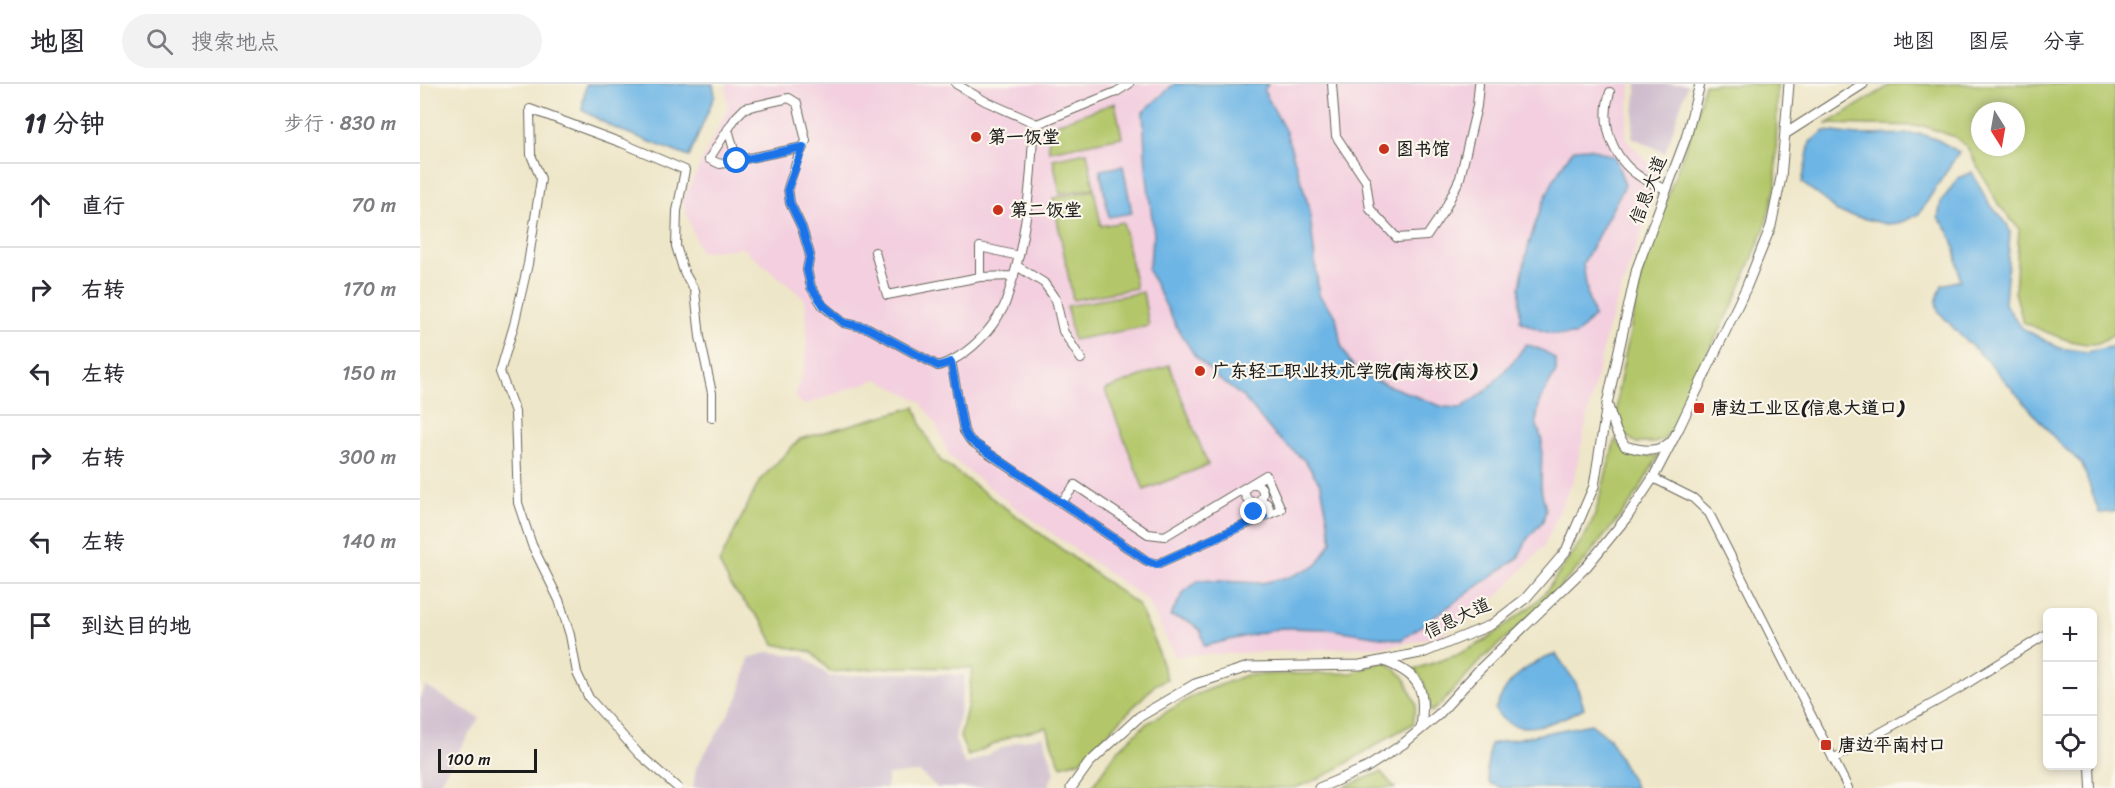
<!DOCTYPE html>
<html lang="zh">
<meta charset="utf-8">
<style>
body{margin:0;font-family:Sriracha,"LXGW WenKai TC",sans-serif;background:#f2f2f3;color:#2b2b33}
.controls{position:absolute;right:18px;bottom:18px;display:grid;overflow:hidden;border-radius:9px;box-shadow:0 3px 9px #0003}
.controls button{width:54px;height:54px;display:grid;place-items:center;padding:0;border:0;border-bottom:2px solid #e1e1e2;background:#fff;color:#2b2b33;font:30px sans-serif}
.compass{position:absolute;left:1551px;top:18px;width:54px;height:54px;border-radius:50%;background:#fff;box-shadow:0 3px 9px #0003;rotate:169deg}
.scale{position:absolute;left:18px;bottom:15px;width:99px;box-sizing:border-box;padding-left:6px;border:3px solid #1c1c1c;border-top:0;font-size:16px;line-height:21px;white-space:nowrap;color:#1c1c1c;-webkit-text-stroke:4px #fbf7ec;paint-order:stroke}
.stop{position:absolute;width:18px;height:18px;margin:-14px;border:4px solid #1a73e8;border-radius:50%;background:#fff}
.stop.end{background:#1a73e8;border-color:#fff;box-shadow:0 2px 6px #0008}
.list{margin:0;padding:0;list-style:none}
h2{display:flex;justify-content:space-between;align-items:center;height:78px;margin:0;padding:0 24px;font-size:26px}
h2 small{font-size:20px;font-weight:400;color:#7c7c81}
.list li{display:grid;grid-template-columns:39px 1fr auto;gap:18px;align-items:center;box-sizing:border-box;height:84px;padding:0 24px;border-top:2px solid #e1e1e2}
.list b{display:block;font-size:22px;white-space:nowrap}
.list em{font-size:20px;font-style:normal;color:#7c7c81}
.icon{flex:none;width:33px;height:33px;fill:none;stroke:currentColor;stroke-width:2;stroke-linecap:round;stroke-linejoin:round}
.map{position:relative;flex:none;width:1695px;height:704px;overflow:hidden}
header{display:flex;align-items:center;gap:36px;box-sizing:border-box;height:84px;padding:0 30px;background:#fff;border-bottom:2px solid #e1e1e2}
header strong{font-size:28px}
nav{display:flex;gap:33px;margin-inline-start:auto;font-size:21px}
.search{width:420px;height:54px;background:#f2f2f3;display:flex;align-items:center;gap:15px;box-sizing:border-box;padding:0 21px;border-radius:33px;color:#7c7c81;font-size:22px}
main{display:flex}
aside{flex:1;background:#fff}
.map>svg:first-child{display:block}
.built{fill:#f3cfdf}
.industrial{fill:#cfbdce}
.green{fill:#b3c76a;stroke:#687243;stroke-width:1.5;fill-rule:evenodd}
.water{fill:#6db5e5;stroke:#446880;stroke-width:1.5}
.lines{fill:none;stroke-linecap:round;stroke-linejoin:round}
.minor-casing{stroke:#666358;stroke-width:10}
.major-casing{stroke:#666358;stroke-width:11}
.minor{stroke:#fff;stroke-width:8}
.major{stroke:#fff;stroke-width:9}
.route{stroke:#1a73e8;stroke-width:8}
.poi-dot{fill:#c8321e;stroke:#fbf7ec;stroke-width:2}
.labels{text-anchor:middle;stroke-width:4.5;stroke-linejoin:round;paint-order:stroke}
.poi-label{font-size:18px;font-weight:bold;fill:#1c1c1c;stroke:#fbf7ec;text-anchor:start}
.street-label{font-size:18px;fill:#1c1c1c;stroke:#fbf7ec}
</style>
<header>
<strong>地图</strong>
<div class="search"><svg class="icon" aria-label="search" viewBox="0 0 24 24"><circle cx="10" cy="10" r="6"/><path d="M15 15l6 6"/></svg>搜索地点</div>
<nav><a>地图</a><a>图层</a><a>分享</a></nav>
</header>
<main>
<aside>
<h2>11 分钟<small>步行 · 830 m</small></h2>
<ul class="list">
<li><svg class="icon" aria-label="ahead" viewBox="0 0 24 24"><path d="M12 20V5M6 11l6-6 6 6"/></svg><div><b>直行</b></div><em>70 m</em></li>
<li><svg class="icon" aria-label="right" viewBox="0 0 24 24"><path d="M7 20v-9h11M14 6l5 5-5 5"/></svg><div><b>右转</b></div><em>170 m</em></li>
<li><svg class="icon" aria-label="left" viewBox="0 0 24 24"><path d="M17 20v-9H6M10 6l-5 5 5 5"/></svg><div><b>左转</b></div><em>150 m</em></li>
<li><svg class="icon" aria-label="right" viewBox="0 0 24 24"><path d="M7 20v-9h11M14 6l5 5-5 5"/></svg><div><b>右转</b></div><em>300 m</em></li>
<li><svg class="icon" aria-label="left" viewBox="0 0 24 24"><path d="M17 20v-9H6M10 6l-5 5 5 5"/></svg><div><b>左转</b></div><em>140 m</em></li>
<li><svg class="icon" aria-label="arrive" viewBox="0 0 24 24"><path d="M6 21V4h12l-3 4 3 4H6"/></svg><div><b>到达目的地</b></div></li>
</ul>
</aside>
<div class="map">
<svg width="1695" height="704" viewBox="0 0 1695 704">
<rect width="100%" height="100%" fill="#fbf7ec"/>
<filter id="ink" filterUnits="userSpaceOnUse"><feTurbulence type="fractalNoise" baseFrequency=".0167" numOctaves="2"/><feDisplacementMap in="SourceGraphic" scale="12" xChannelSelector="R" yChannelSelector="G"/><feConvolveMatrix kernelMatrix="1 2 1 2 8 2 1 2 1" color-interpolation-filters="sRGB"/></filter>
<filter id="wash" filterUnits="userSpaceOnUse"><feTurbulence type="fractalNoise" baseFrequency=".008" numOctaves="4" result="noise"/><feDisplacementMap in="SourceGraphic" scale="24" xChannelSelector="R" yChannelSelector="G"/><feGaussianBlur stdDeviation="1.35" result="paint"/><feColorMatrix in="noise" values="0 0 0 0 0 0 0 0 0 0 0 0 0 0 0 0 0 1.4 0 .05"/><feComposite in="paint" operator="in"/></filter>
<g filter="url(#wash)">
<rect width="100%" height="100%" fill="#eee6c8"/>
<path class="built" d="M306,0H1211L1205,54L1241,92L1186,250L1154,394L1124,462L1077,513L1019,552L972,562L755,572L728,517L592,421L529,372L517,342L500,317L457,295L384,321L375,313L385,280L387,244L385,215L323,164L280,168L262,117L308,24Z"/>
<path class="industrial" d="M1217,0H1268L1245,69L1212,53Z
M349,568L383,572L410,593L475,589L545,591L535,656L545,681L596,658L623,652L635,688L627,704H518L499,688L468,691L466,704H273L276,684L319,613L329,574Z
M6,602L59,634L16,704H0V612Z"/>
<path class="green" d="M1284,0H1357L1356,102L1344,146L1313,221L1281,282L1254,343L1243,356L1234,359H1216L1203,350L1197,334L1198,307L1225,173L1262,73L1278,27Z
M1472,0H1695V249C1690,252 1684,257 1678,259C1661,265 1619,245 1603,238L1595,208L1599,145L1578,120L1547,63L1535,53L1504,42L1407,40ZM1560,27H1596V63H1560Z
M695,19L702,53L629,67C628,55 627,47 638,39Z
M667,68L674,104L640,110L633,75Z
M674,106L681,142L703,138L716,204L653,216L633,114Z
M723,208L729,242L653,256L647,222Z
M749,281L788,381L724,406L685,306Z
M495,323L503,346L520,376L718,521L733,553L747,595L735,601L661,676L641,682L632,661L627,643L594,651L548,672L540,653L548,620L552,584L476,583L411,588L391,568L354,560L343,539L312,504L299,479L340,396L380,355Z
M1195,356C1206,370 1223,374 1239,371L1213,416L1162,480L1119,524L1056,581L1022,619L1011,628L1004,599L995,585L1037,571L1066,556L1115,519L1127,506L1166,450L1175,431Z
M965,577L984,593L996,620L993,640C953,659 918,691 874,704H671L697,667L726,640L775,611L826,591L932,589Z
M961,688L975,704H922Z"/>
<path class="water" d="M166,0H293L295,11L269,73L192,43L162,26Z
M754,0H848L844,7L866,48L889,123L899,211L916,232L921,261L930,278L942,291L1023,323L1041,324L1067,306L1096,274L1106,260L1124,267L1136,276V288L1120,316L1116,338L1122,356L1121,405L1126,426L1123,437L1108,454L1098,474L981,556L908,545L861,544L784,562L781,547L770,538L750,532L764,508L779,496L842,499L872,492L897,481L912,457L901,401L886,378L854,350L824,314L799,295L775,272L756,242L728,186L734,150L726,85L723,28Z
M1405,47L1437,51L1501,50L1518,56L1539,68L1499,130L1480,139L1466,140L1417,128L1405,116L1382,99L1390,58Z
M1169,64L1195,73L1205,101L1163,180L1168,213L1174,232L1156,251C1133,252 1120,247 1100,237C1100,226 1099,215 1100,204C1106,159 1126,99 1154,65Z
M703,82L712,129L689,133L680,86Z
M1552,88L1568,118L1587,140L1590,148L1585,220L1602,244L1639,264L1667,268L1695,262V428L1679,429L1662,380L1638,358L1568,277L1541,252L1518,227L1516,218L1522,201L1540,196C1536,172 1536,151 1518,134L1521,118L1538,94Z
M1136,570L1156,599L1164,624C1139,637 1093,659 1075,625C1087,595 1107,580 1136,570Z
M1171,640L1189,654L1216,704H1083L1069,699L1067,686L1070,660Z"/>
</g>
<g filter="url(#ink)">
<g class="lines">
<g class="minor-casing">
<path id="minor" d="M536,0L565,17L617,40
M912,0L916,52L946,97L950,125L977,154L1007,152L1025,125L1040,94L1057,22L1059,0
M1190,8C1180,39 1192,74 1219,92C1227,98 1237,101 1245,105
M617,40L613,50C611,101 606,156 590,204C588,211 586,220 582,226C570,247 552,266 531,277L544,347L550,356L558,362L727,477L737,480L861,425L846,391L745,452L728,450L655,401L641,419
M617,40L696,8L709,0
M308,45L317,77
M383,63L300,80L289,75L316,33L325,24L369,14L377,19L386,57L378,73L368,104L370,119L382,144L390,171L387,186L391,203L403,222L424,239L448,244L518,282L531,277
M455,168L467,211L560,193
M597,182L624,199L636,216L643,247L661,275
M594,192L560,193V163L599,172
M1233,394L1273,414L1289,429L1428,704
M825 409a9 9 0 1 1 18 0a9 9 0 1 1-18 0Z
M833 425a8 8 0 1 1 16 0a8 8 0 1 1-16 0Z
M1413,675L1535,607L1628,549
M1670,682L1671,704
M258,704L219,670L169,614L157,589L150,551L139,516L112,461L98,419L95,328L80,288L94,241L108,180L121,95L111,71L110,25L202,59L265,86L257,127L256,162L264,188L275,207L280,253L292,309V334"/>
</g>
<g class="major-casing">
<path id="major" d="M1365,50L1443,0
M1188,322L1196,347L1205,362C1220,366 1237,370 1249,359
M964,577C1003,592 1005,606 1001,645
M651,704L669,679L719,633L775,600L828,583L940,581L1005,568L1071,541L1106,514L1146,467L1174,402L1187,320L1217,184L1266,54L1280,0
M899,704L946,684L983,660L1018,631L1059,586L1167,482L1207,433L1233,394L1259,344L1326,204L1351,142L1361,94L1369,0"/>
</g>
<use href="#minor" class="minor"/>
<use href="#major" class="major"/>
</g>
</g>
<g class="lines" filter="url(#ink)">
<path class="route" d="M317,77L383,63L368,104L370,119L382,144L390,171L387,186L391,203L404,222L424,239L448,244L518,282L531,278L544,347L550,356L727,477L737,480L844,432H837L834,428"/>
</g>
<g class="poi-dot">
<circle cx="556" cy="53" r="6"/>
<circle cx="964" cy="65" r="6"/>
<circle cx="578" cy="126" r="6"/>
<circle cx="780" cy="287" r="6"/>
<rect x="1273" y="318" width="12" height="12" rx="3"/>
<rect x="1400" y="655" width="12" height="12" rx="3"/>
</g>
<g class="labels">
<g class="poi-label">
<text x="568" y="59">第一饭堂</text>
<text x="976" y="71">图书馆</text>
<text x="590" y="132">第二饭堂</text>
<text x="792" y="293">广东轻工职业技术学院(南海校区)</text>
<text x="1291" y="330">唐边工业区(信息大道口)</text>
<text x="1418" y="667">唐边平南村口</text>
</g>
<g class="street-label">
<text transform="translate(1228 106) rotate(-69)" y="6">信息大道</text>
<text transform="translate(1037 534) rotate(-25)" y="6">信息大道</text>
</g>
</g>
</svg>
<div class="controls">
<button>+</button>
<button>−</button>
<button><svg class="icon" aria-label="locate" viewBox="0 0 24 24"><circle cx="12" cy="12" r="6"/><path d="M12 2v4M12 18v4M2 12h4M18 12h4"/></svg></button>
</div>
<svg class="compass" viewBox="-18 -18 36 36"><path d="M0-13l5 13h-10z" fill="#e53935"/><path d="M0 13l5-13h-10z" fill="#7c7c81"/></svg>
<div class="scale">100 m</div>
<div class="stop" style="left:317px;top:77px"></div>
<div class="stop end" style="left:834px;top:428px"></div>
</div>
</main>
